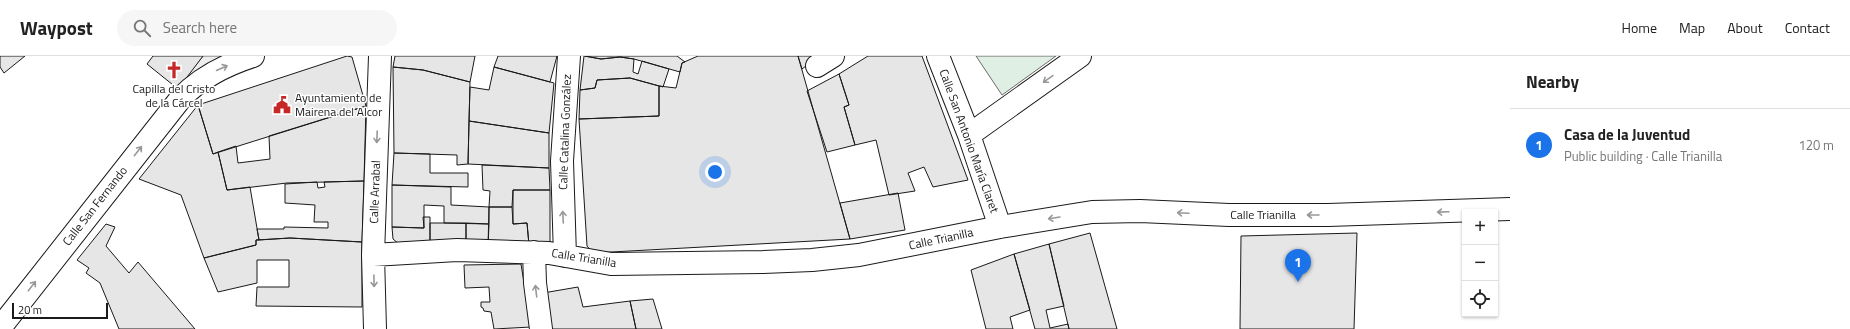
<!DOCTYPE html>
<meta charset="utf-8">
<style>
body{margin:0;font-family:"Titillium Web",sans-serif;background:#f6f6f6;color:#222}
.controls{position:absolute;right:12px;bottom:12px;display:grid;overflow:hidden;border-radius:0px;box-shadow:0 1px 3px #0004}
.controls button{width:36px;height:36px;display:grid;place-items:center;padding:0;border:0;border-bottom:1px solid #e0e0e0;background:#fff;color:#222;font:20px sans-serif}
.scale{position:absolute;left:12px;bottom:10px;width:96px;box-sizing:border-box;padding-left:4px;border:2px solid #1a1a1a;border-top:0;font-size:11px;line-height:14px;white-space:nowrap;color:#1a1a1a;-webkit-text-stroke:3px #fff;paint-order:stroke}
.you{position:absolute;left:715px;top:116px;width:14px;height:14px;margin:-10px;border:3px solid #fff;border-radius:50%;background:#1a73e8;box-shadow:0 0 0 6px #1a73e833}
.badge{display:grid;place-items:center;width:26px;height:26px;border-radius:50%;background:#1a73e8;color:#fff;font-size:13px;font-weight:700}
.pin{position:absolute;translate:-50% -33px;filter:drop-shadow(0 1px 2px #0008)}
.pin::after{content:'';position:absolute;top:21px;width:14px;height:12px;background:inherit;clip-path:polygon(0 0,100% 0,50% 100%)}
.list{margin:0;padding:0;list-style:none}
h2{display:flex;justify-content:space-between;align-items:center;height:52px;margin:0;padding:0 16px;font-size:17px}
h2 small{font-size:13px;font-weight:400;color:#767676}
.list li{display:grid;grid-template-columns:26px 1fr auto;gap:12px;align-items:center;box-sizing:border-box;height:72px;padding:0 16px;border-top:1px solid #e0e0e0}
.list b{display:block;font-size:15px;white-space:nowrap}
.list p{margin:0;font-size:13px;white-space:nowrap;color:#767676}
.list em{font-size:13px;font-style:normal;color:#767676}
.icon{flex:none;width:22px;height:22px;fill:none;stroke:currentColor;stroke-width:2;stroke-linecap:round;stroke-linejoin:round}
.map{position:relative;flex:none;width:1510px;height:273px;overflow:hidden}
header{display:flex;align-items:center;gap:24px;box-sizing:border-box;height:56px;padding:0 20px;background:#fff;border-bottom:1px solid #e0e0e0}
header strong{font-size:19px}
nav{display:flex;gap:22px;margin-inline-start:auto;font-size:14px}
.search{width:280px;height:36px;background:#f6f6f6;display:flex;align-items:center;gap:10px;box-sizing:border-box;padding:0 14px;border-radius:22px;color:#767676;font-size:15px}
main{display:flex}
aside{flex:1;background:#fff}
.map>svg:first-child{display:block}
.green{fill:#e0efe3;stroke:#6a6a6a}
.parking{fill:#ededed;stroke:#6a6a6a}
.building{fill:#e6e6e6;stroke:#1a1a1a}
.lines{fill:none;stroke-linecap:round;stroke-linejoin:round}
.street-casing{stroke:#1a1a1a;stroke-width:24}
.street{stroke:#fff;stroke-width:22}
.oneway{stroke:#989898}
.labels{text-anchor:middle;stroke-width:3;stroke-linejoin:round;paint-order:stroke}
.poi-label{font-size:12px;fill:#1a1a1a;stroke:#fff}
.street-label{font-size:12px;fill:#1a1a1a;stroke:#fff}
</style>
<header>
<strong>Waypost</strong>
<div class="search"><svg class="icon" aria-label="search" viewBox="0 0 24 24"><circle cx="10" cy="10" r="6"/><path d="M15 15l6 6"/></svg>Search here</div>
<nav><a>Home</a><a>Map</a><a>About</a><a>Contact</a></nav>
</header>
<main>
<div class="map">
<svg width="1510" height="273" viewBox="0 0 1510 273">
<rect width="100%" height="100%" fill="#fff"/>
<path class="green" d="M976,0H1056L1002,39Z"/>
<path class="parking" d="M203,0H253L193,29L187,20Z"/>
<path class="building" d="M0,0H25L4,17L0,11Z
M153,0H203L178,33L147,8Z
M347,0L352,1L366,50L213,98L198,49Z
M395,0H475L470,26L423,14L393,11Z
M498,0H557L550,26L494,11Z
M584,0L601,3L620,1L634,3L633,16L638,18L642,5L669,13L663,31L630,22L597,24L595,32L580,34Z
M585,0H677L685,6L682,7L680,16L634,3L620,1L601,3Z
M698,0H798L850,183L593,197L587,190L579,63L659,60V30L676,32L682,7Z
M798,0H819L802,13Z
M868,0H922L968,124L933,131L924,111L908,117L915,135L889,139L876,84L855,89L844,51L849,49L839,18Z
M393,11L423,14L470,26L468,108L457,109V99L394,97Z
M494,11L554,27L549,77L469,65L470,31L489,34Z
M839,18L849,49L844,51L855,89L827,96L807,35Z
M630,22L659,30V60L579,63L580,34L595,32L597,24Z
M198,49L213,98L218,96L227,134L250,131L259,184H256V189L204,202L181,139L139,123Z
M366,50L364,125L287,127L227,134L218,96L236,90L238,107L270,103L269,80Z
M469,65L549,77V112L468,108Z
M394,97L430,98V117H468V131L392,129Z
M482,109L549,112L550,134H513L512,151H489L490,135L483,134Z
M364,125L362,186L290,182L259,184L257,173H284V171L328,172V166H314L315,149L285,147V128L317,126L318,132L325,131L324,126Z
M392,129L451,131V149L489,151V168L444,167V150L424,149V172L392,171Z
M513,134H550V187L529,189L527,167L513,168Z
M898,137L905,174L850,183L840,147Z
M489,151H512L513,168L527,167L529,189L488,191Z
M423,161H430V189L399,188L393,183L392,171L424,172Z
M430,167H466V190L430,189Z
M466,167L489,168L488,191L466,190Z
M106,168L115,171L106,190L129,217L138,206L195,273H119L100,227L86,217L89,212L77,204Z
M1090,177L1117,273H1069L1049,188Z
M1357,177L1354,273H1240L1241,180Z
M290,182L362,186V251L256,250L257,231H289V204H257V227L218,236L204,202L256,189V184Z
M1049,188L1064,250L1046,254L1050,272L1068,268L1069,273H1035L1014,198Z
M1014,198L1030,254L1010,261L1013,273H986L971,214Z
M521,208L531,271L494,273L491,256L484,255L483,252L481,251V246H490L489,231L465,232L464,209Z
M578,231L583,251L630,245L636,273H550L543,237Z
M653,243L662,273H636L630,245Z"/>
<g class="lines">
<g class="street-casing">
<path id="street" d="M938,0L969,79L1000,171
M817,10L833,0
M969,79L1080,0
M534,196L535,227L541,273
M373,199L457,194L549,197L611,208L763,206L812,204L859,199L1000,171L1092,156L1140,155L1229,159H1328L1510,153
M565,200L562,105L569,0
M0,272L181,42C201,21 225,9 253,0
M375,273L373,199L380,0"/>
</g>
<use href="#street" class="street"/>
</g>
<defs><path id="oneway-shaft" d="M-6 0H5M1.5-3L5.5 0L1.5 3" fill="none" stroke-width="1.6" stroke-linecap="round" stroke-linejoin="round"/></defs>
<g class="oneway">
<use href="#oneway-shaft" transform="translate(222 12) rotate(-24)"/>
<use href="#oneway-shaft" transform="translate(1048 23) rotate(145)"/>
<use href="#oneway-shaft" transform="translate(377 81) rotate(92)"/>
<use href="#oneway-shaft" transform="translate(138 95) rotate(-52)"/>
<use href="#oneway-shaft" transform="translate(1443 156) rotate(178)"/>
<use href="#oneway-shaft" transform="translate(1183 157) rotate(-177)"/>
<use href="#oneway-shaft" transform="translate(1313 159) rotate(-180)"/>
<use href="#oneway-shaft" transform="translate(563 161) rotate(-93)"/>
<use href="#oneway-shaft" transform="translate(1054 162) rotate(171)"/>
<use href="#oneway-shaft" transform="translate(374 225) rotate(89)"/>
<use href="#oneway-shaft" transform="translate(32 230) rotate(-52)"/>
<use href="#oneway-shaft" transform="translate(536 235) rotate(-97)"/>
</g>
<defs>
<g id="church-bare" transform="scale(1.38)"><path d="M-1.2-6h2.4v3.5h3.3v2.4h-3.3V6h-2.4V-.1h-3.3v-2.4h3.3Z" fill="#c62828" stroke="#fff" stroke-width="2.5" paint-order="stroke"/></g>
<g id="civic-bare" transform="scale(1.38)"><path d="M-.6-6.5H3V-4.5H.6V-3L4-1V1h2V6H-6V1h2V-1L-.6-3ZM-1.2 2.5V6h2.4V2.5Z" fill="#c62828" stroke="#fff" stroke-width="2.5" paint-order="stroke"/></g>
</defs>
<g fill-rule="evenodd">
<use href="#church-bare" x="174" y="14"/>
<use href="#civic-bare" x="282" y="49"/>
</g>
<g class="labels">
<g class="poi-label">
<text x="174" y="37">Capilla del Cristo<tspan x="174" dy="14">de la Cárcel</tspan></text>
<text x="295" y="46" text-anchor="start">Ayuntamiento de<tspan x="295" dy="14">Mairena del Alcor</tspan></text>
</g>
<g class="street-label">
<text transform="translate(565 76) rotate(-88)" y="4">Calle Catalina González</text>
<text transform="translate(969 85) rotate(70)" y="4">Calle San Antonio María Claret</text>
<text transform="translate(375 136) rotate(-88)" y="4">Calle Arrabal</text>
<text transform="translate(95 150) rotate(-52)" y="4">Calle San Fernando</text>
<text x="1263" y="163">Calle Trianilla</text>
<text transform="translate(941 183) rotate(-12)" y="4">Calle Trianilla</text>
<text transform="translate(584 202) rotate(9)" y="4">Calle Trianilla</text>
</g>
</g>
</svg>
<div class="controls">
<button>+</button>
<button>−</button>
<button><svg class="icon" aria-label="locate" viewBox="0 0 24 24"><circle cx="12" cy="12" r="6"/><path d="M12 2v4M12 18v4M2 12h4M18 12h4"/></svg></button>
</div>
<div class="scale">20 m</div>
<div class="you"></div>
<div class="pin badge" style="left:1298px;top:226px">1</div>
</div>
<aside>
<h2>Nearby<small></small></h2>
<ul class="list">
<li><span class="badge">1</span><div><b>Casa de la Juventud</b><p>Public building · Calle Trianilla</p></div><em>120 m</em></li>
</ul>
</aside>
</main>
